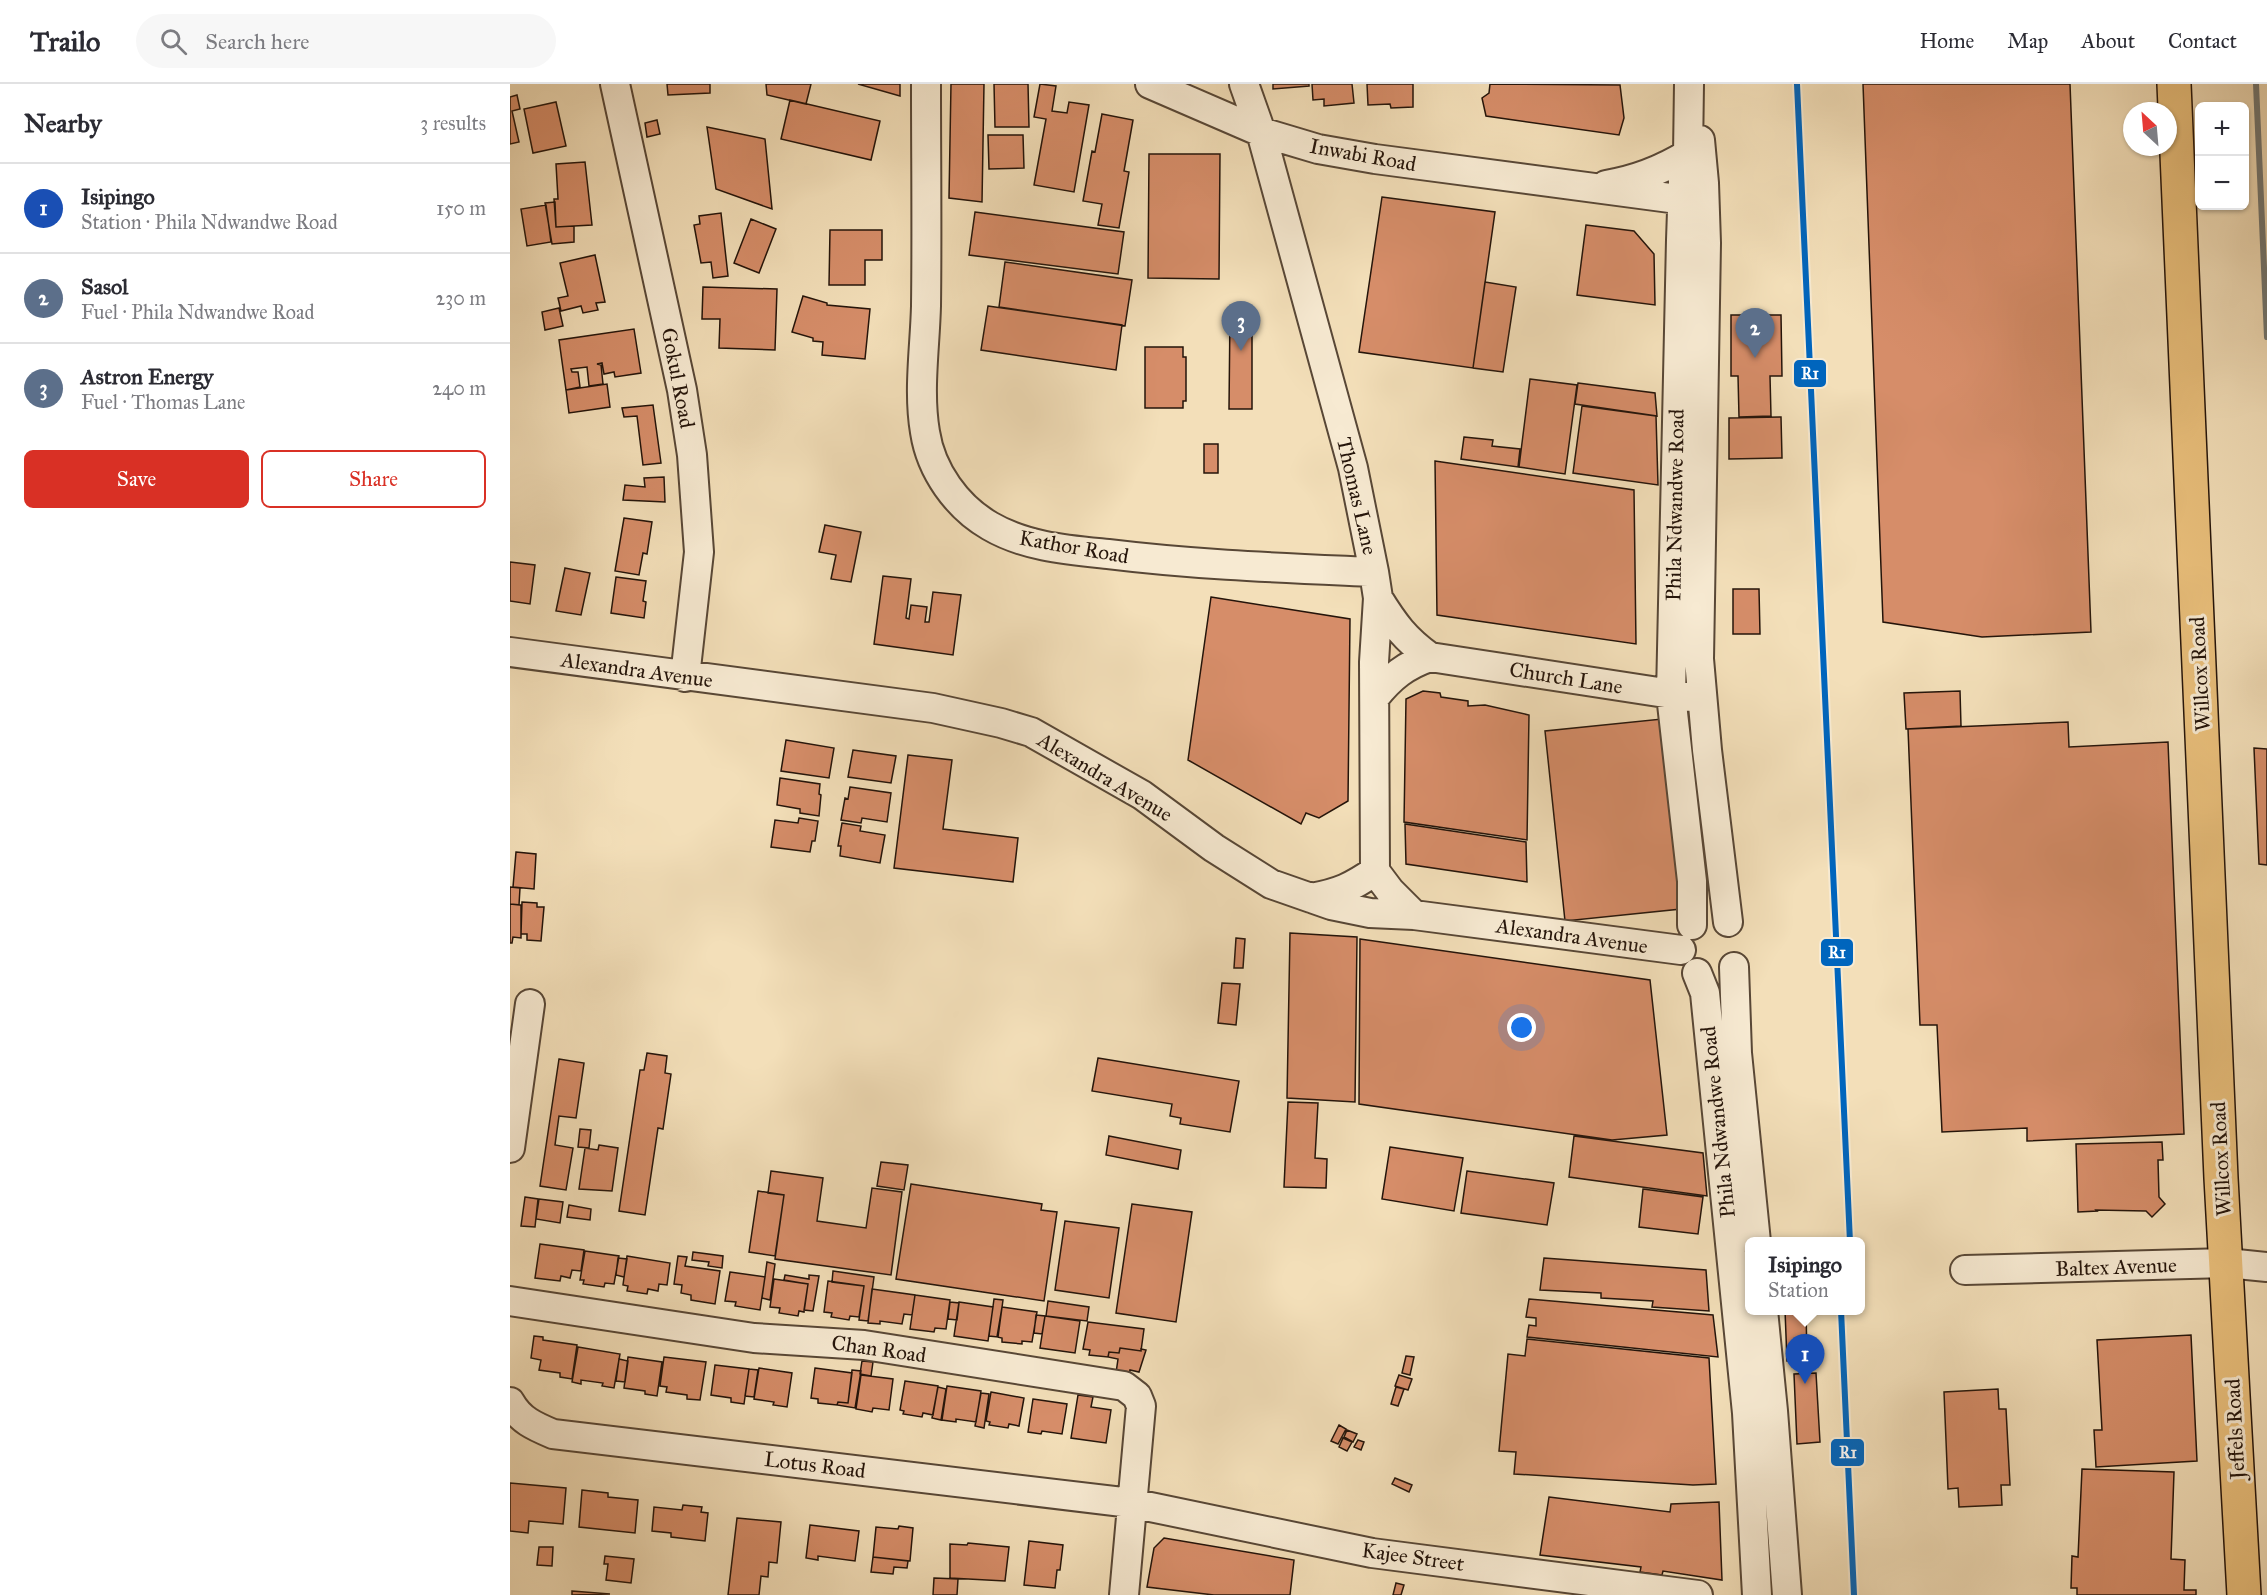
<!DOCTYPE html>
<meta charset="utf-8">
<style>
body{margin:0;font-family:"IM FELL Great Primer",serif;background:#f7f7f7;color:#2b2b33}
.controls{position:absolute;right:18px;top:18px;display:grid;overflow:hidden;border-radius:9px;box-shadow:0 2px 4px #0004}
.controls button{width:54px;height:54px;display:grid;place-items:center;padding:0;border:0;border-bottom:2px solid #e1e1e2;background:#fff;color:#2b2b33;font:30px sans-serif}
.compass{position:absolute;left:1613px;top:18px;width:54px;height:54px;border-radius:50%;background:#fff;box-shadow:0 2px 4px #0004;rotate:334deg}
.you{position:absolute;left:1012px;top:944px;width:21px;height:21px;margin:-15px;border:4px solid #fff;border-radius:50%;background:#1a73e8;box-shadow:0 0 0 9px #1a73e833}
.badge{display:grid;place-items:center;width:39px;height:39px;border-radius:50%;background:#d93025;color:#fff;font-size:20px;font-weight:700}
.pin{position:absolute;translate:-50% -50px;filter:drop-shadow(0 2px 3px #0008)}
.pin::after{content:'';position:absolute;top:32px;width:21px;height:18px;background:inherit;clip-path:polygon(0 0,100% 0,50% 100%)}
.popup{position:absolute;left:1235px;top:1153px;width:120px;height:78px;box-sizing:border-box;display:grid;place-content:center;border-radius:9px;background:#fff;filter:drop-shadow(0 2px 4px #0005);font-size:20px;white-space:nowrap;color:#7c7c81}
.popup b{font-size:22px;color:#2b2b33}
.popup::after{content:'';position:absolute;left:50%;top:100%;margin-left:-12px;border:12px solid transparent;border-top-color:#fff}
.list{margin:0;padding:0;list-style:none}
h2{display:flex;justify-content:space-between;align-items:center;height:78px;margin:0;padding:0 24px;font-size:26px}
h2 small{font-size:20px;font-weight:400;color:#7c7c81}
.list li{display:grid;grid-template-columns:39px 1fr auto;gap:18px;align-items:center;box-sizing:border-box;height:90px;padding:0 24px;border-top:2px solid #e1e1e2}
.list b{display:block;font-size:22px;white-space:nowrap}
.list p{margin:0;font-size:20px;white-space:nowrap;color:#7c7c81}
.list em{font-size:20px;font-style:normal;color:#7c7c81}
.actions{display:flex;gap:12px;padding:18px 24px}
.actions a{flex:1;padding:14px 0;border:2px solid #d93025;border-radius:9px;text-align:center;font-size:21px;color:#d93025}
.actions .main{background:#d93025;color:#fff}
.icon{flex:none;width:33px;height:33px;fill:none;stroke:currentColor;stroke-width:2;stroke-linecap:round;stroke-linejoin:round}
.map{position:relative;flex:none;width:1757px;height:1511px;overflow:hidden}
header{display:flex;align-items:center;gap:36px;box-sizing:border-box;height:84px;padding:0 30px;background:#fff;border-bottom:2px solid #e1e1e2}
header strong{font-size:28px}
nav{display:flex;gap:33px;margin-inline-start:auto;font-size:21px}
.search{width:420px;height:54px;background:#f7f7f7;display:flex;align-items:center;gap:15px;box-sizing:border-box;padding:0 21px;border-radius:33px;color:#7c7c81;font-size:22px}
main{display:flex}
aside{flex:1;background:#fff}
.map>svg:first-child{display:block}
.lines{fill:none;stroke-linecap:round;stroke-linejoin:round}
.stream{stroke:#707774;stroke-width:6}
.building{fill:#d68d69;stroke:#24140a;stroke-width:1.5}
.minor-casing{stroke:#584736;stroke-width:32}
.major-casing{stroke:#24140a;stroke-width:36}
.minor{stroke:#f7ead2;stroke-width:28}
.major{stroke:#eac07c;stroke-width:33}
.rail-1-casing{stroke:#f7ead2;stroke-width:10}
.rail-1{stroke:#0065bd;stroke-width:6}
.labels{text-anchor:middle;stroke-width:6;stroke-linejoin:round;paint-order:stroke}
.street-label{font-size:21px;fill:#24140a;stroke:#f7ead2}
.line-badge{stroke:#f7ead2;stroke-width:2}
.badge-label{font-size:16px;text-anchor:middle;font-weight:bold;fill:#fff}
</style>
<header>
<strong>Trailo</strong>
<div class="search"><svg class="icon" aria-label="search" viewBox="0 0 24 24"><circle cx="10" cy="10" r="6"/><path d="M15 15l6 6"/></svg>Search here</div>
<nav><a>Home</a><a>Map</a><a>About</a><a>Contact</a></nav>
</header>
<main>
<aside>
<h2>Nearby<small>3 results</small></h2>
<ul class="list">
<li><span class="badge" style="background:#1a4fb4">1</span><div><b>Isipingo</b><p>Station · Phila Ndwandwe Road</p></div><em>150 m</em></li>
<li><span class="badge" style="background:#5c6f8a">2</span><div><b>Sasol</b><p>Fuel · Phila Ndwandwe Road</p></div><em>230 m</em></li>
<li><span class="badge" style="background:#5c6f8a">3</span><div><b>Astron Energy</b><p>Fuel · Thomas Lane</p></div><em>240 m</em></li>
</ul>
<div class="actions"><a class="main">Save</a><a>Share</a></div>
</aside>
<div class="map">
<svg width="1757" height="1511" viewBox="0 0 1757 1511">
<rect width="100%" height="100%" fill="#f3dfb9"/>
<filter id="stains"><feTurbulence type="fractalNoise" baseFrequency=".00333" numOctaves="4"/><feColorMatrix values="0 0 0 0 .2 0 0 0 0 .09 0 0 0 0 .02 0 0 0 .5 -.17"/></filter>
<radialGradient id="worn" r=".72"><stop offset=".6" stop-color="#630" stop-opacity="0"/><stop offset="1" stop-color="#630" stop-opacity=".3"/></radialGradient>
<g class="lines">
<path class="stream" d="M1746,0L1757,253"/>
</g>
<path class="building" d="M157,0H200V9L158,11Z
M256,0H301L296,20L257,11Z
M348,0H390V12Z
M441,0H474L472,118L439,114Z
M484,0H518L519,43H485Z
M530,0L546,2L542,27L557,29L559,18L579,21L564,108L524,101L536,35L524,33Z
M763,0H799V2L763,5Z
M802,0H842L844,19L814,22V15L803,16Z
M857,0H903V23L881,24L880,20L858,21Z
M980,0L1110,1L1114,34L1109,51L976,32L972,14L979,9Z
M1353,0H1560L1581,548L1472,553L1373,538Z
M7,11L10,25L2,27L9,58L0,60V13Z
M280,16L370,37L361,76L271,55Z
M46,18L56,62L23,69L14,25Z
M592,30L623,36L614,87L619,88L609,144L588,141L592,120L573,117L582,67L585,68Z
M147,36L150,50L137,53L135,39Z
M197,43L255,55L262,125L206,105Z
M478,51H513L514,84L479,85Z
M639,70H710L709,195L638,194Z
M75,78L82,141L46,143L44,115H48L46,80Z
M872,113L985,128L963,284L849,268Z
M45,118L46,143L64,142V158L42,160L35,119Z
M36,121L41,158L17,162L11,125Z
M465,128L614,148L608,190L459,171Z
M211,129L218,192L203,194L201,178L191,179L184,141L190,140L189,132Z
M241,135L266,145L249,189L224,179Z
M1076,141L1124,147L1144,170L1145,221L1067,211Z
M320,146H372V176H355V201H319Z
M85,171L95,218L86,219L88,226L73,229L71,222L51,227L48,214L58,212L50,179Z
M495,178L622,196L615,242L489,223Z
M975,198L1006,203L993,288L963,284Z
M193,203L267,205L265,266L209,264L210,235H192Z
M293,212L317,219V221L360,225L355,275L312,271L313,258L303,257V254L282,248Z
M478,222L612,241L606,286L471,266Z
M49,224L53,242L35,246L32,228Z
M720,229H742V325H719Z
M1221,231H1271L1272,292H1260L1261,332L1229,333L1228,292H1221Z
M124,245L131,289L105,293L104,288L94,290L92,279L87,280L91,281L93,300L79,302L77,283L61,285L62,288H68L70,303L56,306L49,256Z
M635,263H673V273H676V317H673V324H635Z
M1020,295L1067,301L1055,390L1009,383Z
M1068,299L1145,309L1147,332L1065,320Z
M97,300L100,323L59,329L56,306Z
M143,321L151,379L133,381L127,332L114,333L112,324Z
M1072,322L1146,332L1148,401L1063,389Z
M1271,333L1272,374L1219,375V334Z
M954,353L983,356L982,362L1010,365L1008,383L951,375Z
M694,360H708V389H694Z
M925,377L1124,406L1126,560L927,531Z
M154,393L155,418L113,416L115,401L135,403L134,394Z
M114,434L142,438L137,470L133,469L129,491L105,487Z
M315,441L351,448L341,498L321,495L326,471L309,468Z
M0,478L25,481L20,520L0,517Z
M55,484L80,489L71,531L46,527Z
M373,492L401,495L396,534L399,535L401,521L417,523L415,538H419L423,508L451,511L443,571L364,560Z
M106,493L136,497L133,517L136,518L134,534L101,529Z
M1223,505H1249L1250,550H1223Z
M701,513L840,535L838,717L809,734L796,729L791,740L678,676Z
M913,607L930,609L931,613L958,617V622L975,621L1019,631L1017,756L894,738L896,615Z
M1450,607L1451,642L1396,645L1394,609Z
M1152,635L1171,825L1055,837L1035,647Z
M1558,638L1559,663L1658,658L1674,1050L1517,1057V1044L1432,1048L1427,941H1410L1398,645Z
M276,656L324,664L319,694L271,687Z
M1744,664L1757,665V781L1749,780Z
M343,666L386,672L381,699L338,693Z
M398,671L442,676L433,745L508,754L503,798L384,784Z
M270,694L310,700L309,710L311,711L309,732L290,729V725L267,721Z
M340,703L381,709L377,738L352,734L351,739L331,736L335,714L338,715Z
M289,734L308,737L305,757H302L300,768L261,763L265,736L288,739Z
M332,739L351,742L350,747L375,751L370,779L330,772L331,762H328Z
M895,740L1016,758L1017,798L896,780Z
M6,768L26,770L24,805L3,803Z
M0,803L10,804L9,821L0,820Z
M12,818L27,819V823H34L31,857L17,856V850H11Z
M0,820L11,821V854L3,853L2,859H0Z
M780,849L847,853L845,1018L777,1014Z
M726,854L735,855L733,884H724Z
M850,855L1140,896L1157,1051L1102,1056L849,1020Z
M712,899L730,900L726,941L708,939Z
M137,969L157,972L155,989L161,990L153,1045L148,1044L135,1131L109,1127L130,986H134Z
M588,974L729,997L720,1048L670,1040L671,1034L660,1032L662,1020L582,1007Z
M49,975L74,979L66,1034L49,1032L45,1061L63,1064L56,1106L30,1102Z
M778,1018L808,1019L805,1074L817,1075L816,1104L774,1103Z
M70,1045L81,1046L79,1064L68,1063Z
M599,1052L671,1066L668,1085L596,1071Z
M1064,1052L1193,1069L1197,1112L1059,1093Z
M1652,1058L1653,1076H1648L1649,1113L1655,1120L1642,1133L1636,1127L1586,1126L1587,1127L1568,1128L1566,1060Z
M89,1061L108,1064L102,1107L69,1105L75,1064L88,1066Z
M880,1063L953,1074L944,1127L872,1115Z
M371,1078L398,1081L394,1106L367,1102Z
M261,1087L313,1094L307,1137L356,1144L362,1104L392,1108L381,1191L265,1175L274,1111L258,1109Z
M957,1087L1044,1099L1037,1141L951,1129Z
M401,1100L532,1120L531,1126L547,1128L534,1217L386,1195Z
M1133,1105L1193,1113L1188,1150L1129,1143Z
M248,1107L274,1111L265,1172L239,1168Z
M15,1113L28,1115L25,1143L11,1142Z
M29,1115L53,1118L50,1139L26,1135Z
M622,1120L682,1128L666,1238L606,1229Z
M59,1121L81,1125L80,1136L57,1133Z
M555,1137L609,1144L599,1214L545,1206Z
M30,1160L74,1166L71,1187L62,1186L60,1194L51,1192L50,1197L25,1194Z
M75,1167L109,1172L104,1200L95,1199L94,1203L73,1200L74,1196H70Z
M183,1168L213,1172L212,1184L198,1182L199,1178L182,1176Z
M117,1172L160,1179L157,1201L149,1200L148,1207L138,1205L137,1210L117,1207L118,1202L113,1201Z
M168,1172L177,1173L175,1182L210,1187L205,1220L181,1216V1211L171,1209L172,1201L164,1200Z
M108,1174L117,1175L114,1193L106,1191Z
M1034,1174L1196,1186L1199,1227L1142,1223L1143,1217L1091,1214V1209L1030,1206Z
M257,1178L265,1180L260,1216L252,1214Z
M323,1187L364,1193L358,1237L349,1236L354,1202L322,1198Z
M220,1188L255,1193L250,1226L225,1222L226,1218L215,1217Z
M275,1191L299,1195V1191L309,1192L303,1227L294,1226L298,1200L274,1196Z
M264,1195L298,1200L294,1228L289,1227L288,1232L269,1229L270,1224L260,1223Z
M318,1197L354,1202L349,1233L340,1232L339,1236L321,1233L322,1229L314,1228Z
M362,1205L405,1211L402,1231L394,1230L392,1240L370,1237V1240L358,1239Z
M405,1211L440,1216L436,1245L425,1244L424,1248L400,1245Z
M484,1215L493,1216L488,1253L479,1252Z
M1019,1215L1203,1231L1208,1273L1017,1253L1019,1241L1026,1242V1234L1016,1233Z
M538,1217L579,1223L577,1237L536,1232Z
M440,1218L449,1219L447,1236L438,1235Z
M449,1218L483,1223L478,1257L444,1252Z
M492,1223L527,1228L522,1258L512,1257V1260L492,1258V1254L487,1253Z
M1275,1226H1296L1297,1276L1277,1277Z
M526,1231L535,1232L532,1250L524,1249Z
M535,1232L570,1237L565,1269L530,1264Z
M578,1238L634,1245L631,1267L610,1264L609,1269L599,1268L598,1273L579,1271L580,1266L573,1265Z
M1681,1251L1687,1377L1586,1383L1584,1346H1592L1587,1256Z
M24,1252L33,1253V1256L67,1261L62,1295L50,1293V1289L29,1286L31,1276L21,1274Z
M1017,1255L1199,1274L1206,1400L1183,1401L1004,1390L1006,1368L989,1367L998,1270L1015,1272Z
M68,1263L110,1270L104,1304L92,1302L93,1299L71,1296V1300L62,1298Z
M610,1264L631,1267V1265L636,1266L629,1288L620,1286L619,1291L606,1289L608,1275L598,1273L599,1268L609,1269Z
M896,1272L904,1273L900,1291L892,1289Z
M118,1273L152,1278L147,1312L135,1310V1307L114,1304Z
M154,1273L196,1278L190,1316L177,1315V1311L156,1308L157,1303L150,1302Z
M109,1275L118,1277L115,1298L106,1297Z
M352,1277L363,1278L361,1292L350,1290Z
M205,1281L239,1285L234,1320L221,1318V1314L201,1311Z
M249,1284L282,1289L277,1323L263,1321L264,1318L244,1315Z
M305,1284L342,1289L338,1319L328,1318L327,1321L308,1319V1315L301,1314Z
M239,1285L248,1286L244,1313L235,1312Z
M342,1286L351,1287L345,1324L327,1321L328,1318L338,1319Z
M1306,1289L1310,1358L1287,1360L1284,1290Z
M351,1291L383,1295L379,1326L363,1324L362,1328L346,1325Z
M889,1291L902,1295L898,1306L885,1302Z
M395,1297L428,1302L423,1331L413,1329L412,1333L393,1330L394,1327L390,1326Z
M437,1302L471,1307L466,1338L446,1335V1338L432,1336Z
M428,1303L436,1305L431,1336L422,1334Z
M886,1303L894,1305L888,1322L881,1320Z
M1488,1305L1489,1325H1496L1500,1401H1491L1492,1421L1449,1423L1448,1404L1438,1405L1434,1308Z
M481,1308L514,1314L509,1342L499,1340L498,1344L479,1341L480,1338L476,1337Z
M471,1309L479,1310L474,1344L465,1342Z
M568,1311L583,1313L581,1323L601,1326L596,1359L561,1354Z
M523,1315L557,1320L552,1350L532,1347L531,1350L518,1348Z
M829,1341L836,1345L828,1360L821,1357Z
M837,1346L847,1350L843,1358L834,1353Z
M833,1354L842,1358L837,1367L829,1363Z
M848,1356L854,1358L851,1366L844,1363Z
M1572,1385L1664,1388L1661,1475L1675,1476L1674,1506H1686V1511H1567V1504H1561L1562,1472L1568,1473Z
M885,1394L902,1401L899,1408L882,1400Z
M0,1399L56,1404L53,1440L19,1437L18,1449L0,1447Z
M72,1406L98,1409V1413L128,1416L125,1449L69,1443Z
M1039,1413L1160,1428L1161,1420L1209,1418L1212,1496L1153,1487L1152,1491L1130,1488L1131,1483L1030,1471Z
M173,1421L192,1423L191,1428L198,1429L195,1457L161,1453V1449L142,1447L144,1423L172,1426Z
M227,1434L271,1438L267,1479L259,1478L258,1493L251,1492L249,1511H218Z
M300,1441L349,1447L345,1477L308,1472V1476L296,1474Z
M389,1442L403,1444L400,1477L363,1473L366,1443L388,1445Z
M654,1454L784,1476L780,1511H704L637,1503L644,1464Z
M519,1457L553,1461L550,1486H547L545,1504L514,1501Z
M458,1459L499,1463L495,1497L440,1494V1460L457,1461Z
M29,1463H43L42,1482L27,1481Z
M95,1472L124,1475L121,1499L96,1496L98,1480H94Z
M363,1473L398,1477L397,1484L384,1483L383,1490L361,1488Z
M424,1494L448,1495L447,1511H423Z
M886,1499L894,1501L891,1511H883Z
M62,1507L100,1510L62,1511Z"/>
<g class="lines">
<g class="minor-casing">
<path id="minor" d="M105,0L172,306L182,371L189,468L175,593
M416,0C416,74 417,148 416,222C415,263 408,307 415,348C421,387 447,423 480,442C516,463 558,466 598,470C687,481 775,484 864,488
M640,0L751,48L808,65L865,75L1190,118
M734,0L751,48L843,384L864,488L868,514L864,578L865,787L880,807L904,831
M1179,0L1178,70L1173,98L1171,156L1161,611L1182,797V841
M1190,56L1194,99L1196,159L1189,575L1197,666L1218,838
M1096,101C1127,96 1152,86 1178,70
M868,514C884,540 895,555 920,573L1181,613
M0,568L423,624L491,639L521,648L632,711L704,764L761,800L821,821L860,829L904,831L1171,866
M865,613C881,593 896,581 920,573
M801,814C829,809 842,803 865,787
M1224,883L1227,969L1246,1158
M1187,889L1195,909L1237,1329L1247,1511
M0,1064L20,920
M1455,1186L1717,1179L1757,1183
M0,1217L244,1254L354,1261L614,1302L627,1312L631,1322L614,1511
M1253,1226L1263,1327L1277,1511
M0,1318C10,1336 24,1342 43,1350L621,1419L862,1469L1188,1511"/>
</g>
<g class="major-casing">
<path id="major" d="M1664,0L1711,1094L1734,1511"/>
</g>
<use href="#minor" class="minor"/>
<use href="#major" class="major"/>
<g class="rail-1-casing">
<path id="rail-1" d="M1287,0L1340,1158
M1331,1226L1344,1511"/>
</g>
<use href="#rail-1" class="rail-1"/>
</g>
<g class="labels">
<g class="street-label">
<text transform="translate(853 71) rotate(10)" y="7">Inwabi Road</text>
<text transform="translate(168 294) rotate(79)" y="7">Gokul Road</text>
<text transform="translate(847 412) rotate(77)" y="7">Thomas Lane</text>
<text transform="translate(1165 421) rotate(-89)" y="7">Phila Ndwandwe Road</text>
<text transform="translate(564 463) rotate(10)" y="7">Kathor Road</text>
<text transform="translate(127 586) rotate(8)" y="7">Alexandra Avenue</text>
<text transform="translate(1690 590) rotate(-93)" y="7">Willcox Road</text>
<text transform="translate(1056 594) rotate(9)" y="7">Church Lane</text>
<text transform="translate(595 693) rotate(31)" y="7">Alexandra Avenue</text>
<text transform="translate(1062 852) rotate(8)" y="7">Alexandra Avenue</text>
<text transform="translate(1208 1038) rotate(-96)" y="7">Phila Ndwandwe Road</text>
<text transform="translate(1711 1075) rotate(-93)" y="7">Willcox Road</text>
<text transform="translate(1606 1183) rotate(-2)" y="7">Baltex Avenue</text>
<text transform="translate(369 1265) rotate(8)" y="7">Chan Road</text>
<text transform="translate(1725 1345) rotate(-93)" y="7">Jeffels Road</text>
<text transform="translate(305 1381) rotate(7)" y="7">Lotus Road</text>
<text transform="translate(903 1473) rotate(8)" y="7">Kajee Street</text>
</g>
</g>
<g class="line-badge">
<rect x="1283" y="275" width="34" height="29" rx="6" fill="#0065bd"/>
<rect x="1310" y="854" width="34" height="29" rx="6" fill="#0065bd"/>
<rect x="1320" y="1354" width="35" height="29" rx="6" fill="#0065bd"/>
</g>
<g class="badge-label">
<text x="1300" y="295">R1</text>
<text x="1327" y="874">R1</text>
<text x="1338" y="1374">R1</text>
</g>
<rect width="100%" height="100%" filter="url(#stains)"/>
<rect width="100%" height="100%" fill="url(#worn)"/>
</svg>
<div class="controls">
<button>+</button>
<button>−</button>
</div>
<svg class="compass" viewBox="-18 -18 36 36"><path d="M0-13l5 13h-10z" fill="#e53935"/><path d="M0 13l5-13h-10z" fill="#7c7c81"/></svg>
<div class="you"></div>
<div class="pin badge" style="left:1295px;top:1300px;background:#1a4fb4">1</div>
<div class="popup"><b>Isipingo</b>Station</div>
<div class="pin badge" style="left:1245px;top:274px;background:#5c6f8a">2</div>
<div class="pin badge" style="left:731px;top:267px;background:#5c6f8a">3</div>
</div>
</main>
